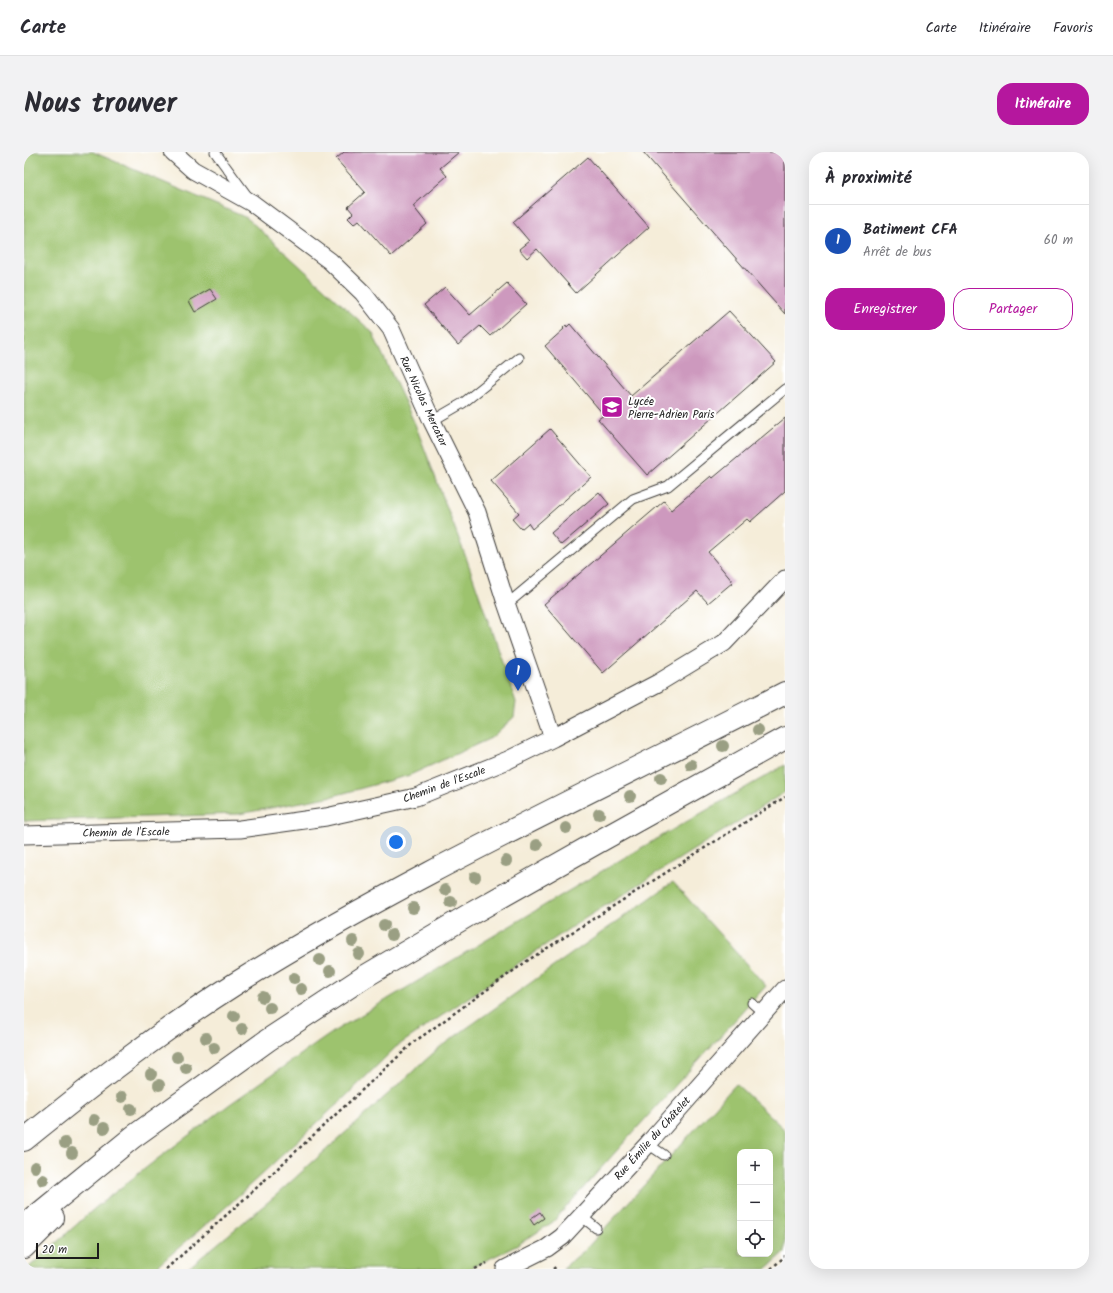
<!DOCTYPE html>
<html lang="fr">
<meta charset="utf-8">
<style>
body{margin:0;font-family:Kalam,sans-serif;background:#f2f2f3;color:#2b2b33}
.controls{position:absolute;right:12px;bottom:12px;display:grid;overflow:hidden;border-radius:8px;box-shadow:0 4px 16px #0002}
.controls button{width:36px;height:36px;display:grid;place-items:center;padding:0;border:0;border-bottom:1px solid #e1e1e2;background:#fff;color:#2b2b33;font:20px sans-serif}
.scale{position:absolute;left:12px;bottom:10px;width:63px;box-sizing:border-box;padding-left:4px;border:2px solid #1c1c1c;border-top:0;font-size:11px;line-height:14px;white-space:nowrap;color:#1c1c1c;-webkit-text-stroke:3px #fff;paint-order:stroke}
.you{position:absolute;left:372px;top:690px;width:14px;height:14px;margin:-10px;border:3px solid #fff;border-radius:50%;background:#1a73e8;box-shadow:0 0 0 6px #1a73e833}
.badge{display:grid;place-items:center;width:26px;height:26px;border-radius:50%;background:#b5179e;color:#fff;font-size:13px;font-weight:700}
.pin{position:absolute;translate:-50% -33px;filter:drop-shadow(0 1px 2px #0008)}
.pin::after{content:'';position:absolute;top:21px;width:14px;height:12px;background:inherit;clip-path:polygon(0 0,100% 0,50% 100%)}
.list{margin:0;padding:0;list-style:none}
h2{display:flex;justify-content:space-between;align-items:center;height:52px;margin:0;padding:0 16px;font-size:17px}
h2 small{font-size:13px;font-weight:400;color:#7c7c81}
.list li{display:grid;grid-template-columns:26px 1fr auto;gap:12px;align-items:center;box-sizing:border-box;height:72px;padding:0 16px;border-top:1px solid #e1e1e2}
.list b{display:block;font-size:15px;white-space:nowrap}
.list p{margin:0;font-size:13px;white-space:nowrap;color:#7c7c81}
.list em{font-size:13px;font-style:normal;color:#7c7c81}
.actions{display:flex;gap:8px;padding:12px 16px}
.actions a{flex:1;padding:9px 0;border:1px solid #b5179e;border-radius:16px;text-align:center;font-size:14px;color:#b5179e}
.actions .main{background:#b5179e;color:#fff}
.icon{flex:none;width:22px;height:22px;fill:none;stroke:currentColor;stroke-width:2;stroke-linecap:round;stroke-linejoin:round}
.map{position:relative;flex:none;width:761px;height:1117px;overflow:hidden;border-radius:16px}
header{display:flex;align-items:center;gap:24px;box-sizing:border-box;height:56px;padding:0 20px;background:#fff;border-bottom:1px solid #e1e1e2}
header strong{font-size:19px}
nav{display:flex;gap:22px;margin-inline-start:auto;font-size:14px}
.intro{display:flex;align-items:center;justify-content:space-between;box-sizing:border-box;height:96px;padding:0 24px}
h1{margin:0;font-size:28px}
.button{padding:10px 18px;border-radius:16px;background:#b5179e;color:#fff;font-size:14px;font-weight:700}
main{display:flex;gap:24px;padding:0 24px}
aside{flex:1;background:#fff;border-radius:16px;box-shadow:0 4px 16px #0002}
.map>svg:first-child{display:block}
.green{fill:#9dc36e;stroke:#5c7045;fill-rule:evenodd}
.building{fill:#cd99be}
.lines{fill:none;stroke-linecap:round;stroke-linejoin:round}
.service-casing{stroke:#3d3b38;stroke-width:11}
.minor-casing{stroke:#3d3b38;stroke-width:19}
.trunk-casing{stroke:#3d3b38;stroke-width:24}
.path{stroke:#3d3b38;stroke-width:2.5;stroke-dasharray:3 3;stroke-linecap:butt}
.service{stroke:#fff;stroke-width:9}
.minor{stroke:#fff;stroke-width:17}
.trunk{stroke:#fff;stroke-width:22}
.tree{fill:#9a9f83}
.labels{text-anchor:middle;stroke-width:4;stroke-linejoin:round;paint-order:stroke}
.street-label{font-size:11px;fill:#1c1c1c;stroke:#fff}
.poi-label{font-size:11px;fill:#1c1c1c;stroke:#fff;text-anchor:start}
</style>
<header>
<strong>Carte</strong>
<nav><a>Carte</a><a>Itinéraire</a><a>Favoris</a></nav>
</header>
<div class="intro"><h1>Nous trouver</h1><a class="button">Itinéraire</a></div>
<main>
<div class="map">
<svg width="761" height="1117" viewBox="0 0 761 1117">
<rect width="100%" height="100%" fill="#fff"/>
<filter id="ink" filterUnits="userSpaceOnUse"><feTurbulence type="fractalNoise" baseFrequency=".025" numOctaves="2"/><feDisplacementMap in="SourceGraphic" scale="8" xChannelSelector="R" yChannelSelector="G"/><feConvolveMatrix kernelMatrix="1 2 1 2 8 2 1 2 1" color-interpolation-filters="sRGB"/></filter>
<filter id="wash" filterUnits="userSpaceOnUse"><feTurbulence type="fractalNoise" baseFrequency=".012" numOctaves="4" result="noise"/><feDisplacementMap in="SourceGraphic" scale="16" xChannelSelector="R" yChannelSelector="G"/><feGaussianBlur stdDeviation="0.9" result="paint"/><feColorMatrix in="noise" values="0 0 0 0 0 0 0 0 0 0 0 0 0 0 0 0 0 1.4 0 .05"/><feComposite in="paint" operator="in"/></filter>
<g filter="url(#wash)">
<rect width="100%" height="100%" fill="#f5edd9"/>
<path class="green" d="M0,0H69L223,66L348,180L391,272L443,408L492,550L490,565L467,586L386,623L309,644L215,662L0,669Z
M761,613V640L549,774L372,895L321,945L201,1056L130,1117H3L71,1056L132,1008L206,952L312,878L603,704Z
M649,730L742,834L613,976L529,1070L492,1094L444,1117H163L250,1045L416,895Z
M712,932L761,978V1100L742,1117H538L561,1098ZM716,1000H746V1102H716Z"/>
<g id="blocks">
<path class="building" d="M320,0H435L416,16L423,24L389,54L403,72L367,104L335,68L330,72L324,66L329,61L324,55L341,40L312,7Z
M619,0H761V162L744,143Z
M564,5L625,75L552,141L513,97L503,106L495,97L505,89L489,70Z
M483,131L502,152L466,184L456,174L434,193L400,153L421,135L446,163Z
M186,137L193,147L171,160L165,149Z
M705,159L752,210L623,323L574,267L580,263L521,194L540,177L539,176L542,173L543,175L546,172L607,244Z
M761,266V339L726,370L723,367L684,400L709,430L684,451L673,439L579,521L520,452L640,349L647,358L687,324L689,326Z
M526,277L567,325L508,377L504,371L497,377L488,367L495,361L467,329Z
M575,340L585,352L537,393L527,381Z
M516,1060L520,1066L510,1073L506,1067Z"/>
</g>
</g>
<g filter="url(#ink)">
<use href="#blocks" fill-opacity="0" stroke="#3d3b38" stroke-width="1"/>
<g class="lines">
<g class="service-casing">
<path id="service" d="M191,0L224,45
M408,269L439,251L495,206
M482,453L609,347L644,334L761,237
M728,851L739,861
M624,992L640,1003
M557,1064L572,1076"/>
</g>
<g class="minor-casing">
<path id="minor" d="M149,0L169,18L228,51L306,109L339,141L367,177L408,269L453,360L481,448L529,586
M0,683L216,677L302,665L392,645L484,608L529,586L634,531L700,491L761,427
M481,1117L523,1096L538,1085L624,992L761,837"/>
</g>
<g class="trunk-casing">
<path id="trunk" d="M0,988C68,933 137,879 211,832C387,722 577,636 761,541
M0,1074L109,985L244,888L340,825L443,764L574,690L761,586
M0,1095L29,1066"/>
</g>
<path class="path" d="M142,1117L228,1040L390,890L506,807L761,645
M451,1117L463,1111
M529,1117L533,1114
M747,1117L761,1104"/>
<use href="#service" class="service"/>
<use href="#minor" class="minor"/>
<use href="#trunk" class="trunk"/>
</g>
<g class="tree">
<circle cx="734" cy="578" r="6"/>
<circle cx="699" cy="594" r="6"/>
<circle cx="667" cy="613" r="6"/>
<circle cx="637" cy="626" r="6"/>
<circle cx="606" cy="644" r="6"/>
<circle cx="575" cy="662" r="6"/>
<circle cx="542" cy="676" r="6"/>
<circle cx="513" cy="693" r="6"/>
<circle cx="482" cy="709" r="6"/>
<circle cx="451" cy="725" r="6"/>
<circle cx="421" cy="738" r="6"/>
<circle cx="427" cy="750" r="6"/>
<circle cx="389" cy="756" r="6"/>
<circle cx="360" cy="773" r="6"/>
<circle cx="368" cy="783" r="6"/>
<circle cx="329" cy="789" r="6"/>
<circle cx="335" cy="802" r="6"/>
<circle cx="296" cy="808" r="6"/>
<circle cx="306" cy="819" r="6"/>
<circle cx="270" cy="826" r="6"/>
<circle cx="277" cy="837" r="6"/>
<circle cx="239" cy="845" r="6"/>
<circle cx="246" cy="856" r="6"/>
<circle cx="210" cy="864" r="6"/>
<circle cx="218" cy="877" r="6"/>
<circle cx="182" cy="886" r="6"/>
<circle cx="190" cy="896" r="6"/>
<circle cx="153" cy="905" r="6"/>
<circle cx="162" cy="916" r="6"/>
<circle cx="127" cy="922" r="6"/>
<circle cx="135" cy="933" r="6"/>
<circle cx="98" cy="945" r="6"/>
<circle cx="107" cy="957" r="6"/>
<circle cx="70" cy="968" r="6"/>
<circle cx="80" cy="976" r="6"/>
<circle cx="41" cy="991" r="6"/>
<circle cx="48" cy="1001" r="6"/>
<circle cx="11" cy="1015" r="6"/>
<circle cx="19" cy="1028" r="6"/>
</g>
</g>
<defs>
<g id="school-square" transform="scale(1.15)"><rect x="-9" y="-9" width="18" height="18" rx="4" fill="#b5179e" stroke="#fff"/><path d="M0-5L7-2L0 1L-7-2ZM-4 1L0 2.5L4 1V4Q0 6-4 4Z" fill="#fff"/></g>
</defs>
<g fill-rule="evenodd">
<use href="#school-square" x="588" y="255"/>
</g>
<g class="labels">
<g class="street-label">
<text transform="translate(400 249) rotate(65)" y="4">Rue Nicolas Mercator</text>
<text transform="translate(420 632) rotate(-20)" y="4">Chemin de l'Escale</text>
<text transform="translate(102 680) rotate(-1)" y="4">Chemin de l'Escale</text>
<text transform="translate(628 986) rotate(-48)" y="4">Rue Émilie du Châtelet</text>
</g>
<g class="poi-label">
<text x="604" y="253">Lycée<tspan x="604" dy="13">Pierre-Adrien Paris</tspan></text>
</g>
</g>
</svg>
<div class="controls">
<button>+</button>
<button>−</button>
<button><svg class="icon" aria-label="locate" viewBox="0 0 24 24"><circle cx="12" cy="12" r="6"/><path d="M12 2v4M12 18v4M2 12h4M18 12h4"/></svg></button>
</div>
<div class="scale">20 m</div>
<div class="you"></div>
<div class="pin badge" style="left:494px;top:539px;background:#1a4fb4">1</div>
</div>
<aside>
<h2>À proximité<small></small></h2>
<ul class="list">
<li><span class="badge" style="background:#1a4fb4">1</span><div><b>Batiment CFA</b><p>Arrêt de bus</p></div><em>60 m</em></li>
</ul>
<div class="actions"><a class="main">Enregistrer</a><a>Partager</a></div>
</aside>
</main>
